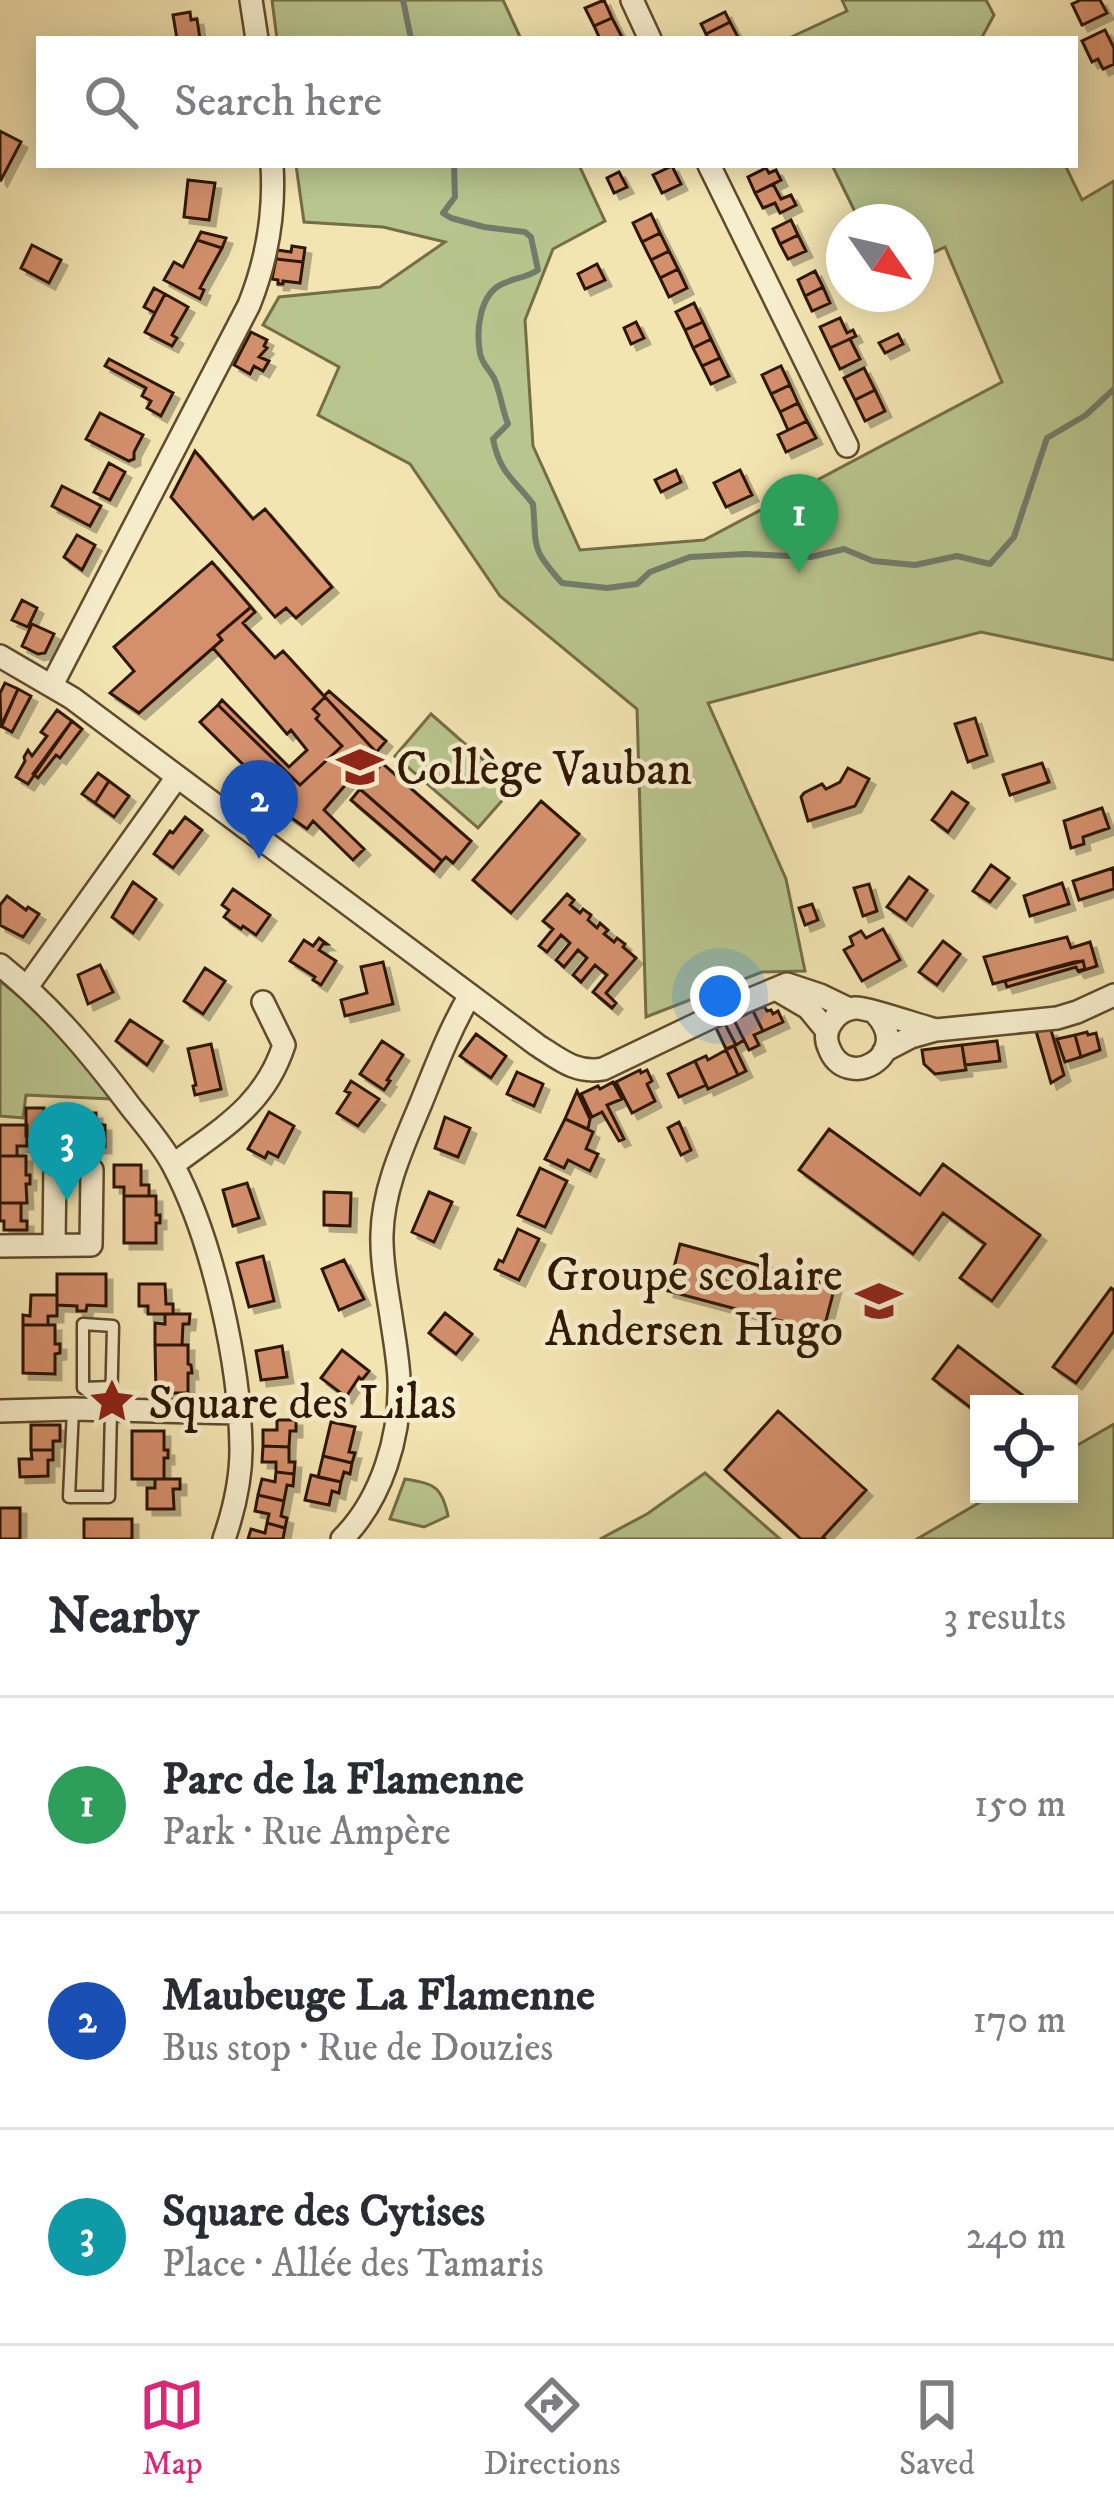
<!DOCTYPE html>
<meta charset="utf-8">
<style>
body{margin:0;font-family:"IM FELL DW Pica",serif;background:#f2f2f3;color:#2b2b33}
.controls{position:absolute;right:36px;bottom:36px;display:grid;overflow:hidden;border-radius:0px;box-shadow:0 6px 30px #0003}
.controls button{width:108px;height:108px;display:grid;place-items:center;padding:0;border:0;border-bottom:3px solid #e1e1e2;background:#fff;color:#2b2b33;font:60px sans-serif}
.compass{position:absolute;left:826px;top:204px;width:108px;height:108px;border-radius:50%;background:#fff;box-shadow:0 6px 30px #0003;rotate:124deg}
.you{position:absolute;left:720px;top:996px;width:42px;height:42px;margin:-30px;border:9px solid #fff;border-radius:50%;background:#1a73e8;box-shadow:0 0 0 18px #1a73e833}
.badge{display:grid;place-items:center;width:78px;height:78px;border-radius:50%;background:#db2777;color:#fff;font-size:39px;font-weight:700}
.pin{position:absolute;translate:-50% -99px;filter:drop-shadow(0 3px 6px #0008)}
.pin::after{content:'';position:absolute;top:63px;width:42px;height:36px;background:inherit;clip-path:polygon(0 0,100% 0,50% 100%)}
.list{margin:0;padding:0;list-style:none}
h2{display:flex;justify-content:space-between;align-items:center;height:156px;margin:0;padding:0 48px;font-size:51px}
h2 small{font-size:39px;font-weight:400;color:#7c7c81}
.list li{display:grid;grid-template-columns:78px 1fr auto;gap:36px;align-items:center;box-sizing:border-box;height:216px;padding:0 48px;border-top:3px solid #e1e1e2}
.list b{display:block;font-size:45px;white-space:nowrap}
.list p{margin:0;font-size:39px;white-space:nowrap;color:#7c7c81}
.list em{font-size:39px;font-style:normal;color:#7c7c81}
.icon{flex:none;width:66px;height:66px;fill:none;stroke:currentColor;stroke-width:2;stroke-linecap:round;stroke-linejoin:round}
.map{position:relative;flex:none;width:1114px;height:1539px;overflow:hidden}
.search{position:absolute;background:#fff;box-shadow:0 6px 30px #0003;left:36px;right:36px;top:36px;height:132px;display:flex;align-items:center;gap:30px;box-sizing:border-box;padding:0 42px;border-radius:0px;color:#7c7c81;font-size:45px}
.sheet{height:804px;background:#fff}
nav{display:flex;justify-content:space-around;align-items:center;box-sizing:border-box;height:168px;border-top:3px solid #e1e1e2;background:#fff;font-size:33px;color:#7c7c81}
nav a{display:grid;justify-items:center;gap:6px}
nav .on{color:#db2777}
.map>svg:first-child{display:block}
.green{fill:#b9c58e;stroke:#746e47;stroke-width:3}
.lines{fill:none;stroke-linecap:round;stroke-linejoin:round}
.stream{stroke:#717c6b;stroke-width:6}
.building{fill:#d4906d;stroke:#2f1800;stroke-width:3;filter:url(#shadow)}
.lane-casing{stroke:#604b2c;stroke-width:15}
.street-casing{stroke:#604b2c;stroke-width:26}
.lane{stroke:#f7eecd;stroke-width:10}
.street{stroke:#f7eecd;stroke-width:21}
.labels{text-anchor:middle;stroke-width:9;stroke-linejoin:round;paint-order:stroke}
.poi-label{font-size:48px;fill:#2f1800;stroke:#f7eecd;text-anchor:start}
</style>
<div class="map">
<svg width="1114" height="1539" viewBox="0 0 1114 1539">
<defs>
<filter id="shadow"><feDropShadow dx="6" dy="6" stdDeviation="0" flood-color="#0004"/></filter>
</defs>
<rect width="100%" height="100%" fill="#f3e5b2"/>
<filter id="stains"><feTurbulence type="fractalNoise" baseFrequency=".00167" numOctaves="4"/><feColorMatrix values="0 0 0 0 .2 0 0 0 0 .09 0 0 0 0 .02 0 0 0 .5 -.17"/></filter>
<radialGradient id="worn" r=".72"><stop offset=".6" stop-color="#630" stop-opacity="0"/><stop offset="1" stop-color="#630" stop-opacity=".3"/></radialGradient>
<path class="green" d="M272,0H503L521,39H277Z
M842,0H986L994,15L981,39H787L847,11Z
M296,165H579L605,221L553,249L525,320L533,446L580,550L704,540L1002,382L945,247L916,261V222H860L832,165H1065L1082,200L1114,181V660L981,632L708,703L786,879L805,971L762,972L646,1017L637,709L500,596L410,464L318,415L339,367L263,325L279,297L380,287L445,242L383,227L304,222Z
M431,714L514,787L478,828L395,756Z
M0,981C45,1015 78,1055 113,1099L26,1095L23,1118L0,1116Z
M1114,1424V1539H917L994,1494H1069V1450Z
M705,1473L780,1539H600L647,1514Z
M405,1479C434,1484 442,1486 448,1516L424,1527L390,1519Z"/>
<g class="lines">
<path class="stream" d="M403,0L411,39
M454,165L455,197L443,213L451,218L484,227L525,232L531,237L538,270C526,278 514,278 502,284C479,295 476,331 480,353C482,364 489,369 494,378C500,391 502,409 508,424L493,439C500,474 514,479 533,504C537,549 530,547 562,583L607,588L637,584L650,572L690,557L745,554L811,557L844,549L873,561L915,565L957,556L990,564L1014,537L1047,438L1086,415L1114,389"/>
</g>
<path class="building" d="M604,0L612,18L594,26L585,8Z
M1081,0H1100L1107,13L1082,25L1072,4Z
M190,12L191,20L197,19L200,39H177L173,15Z
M725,12L730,22L706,34L701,24Z
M612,18L622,37L600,39L594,26Z
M730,22L739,39H709L706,34Z
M1105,30L1114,48V64L1103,69L1098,59L1092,62L1082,41Z
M0,131L21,142L1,180L0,179Z
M672,166L681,184L662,193L653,175Z
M766,168L769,173L776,170L781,180L755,193L748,177Z
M619,172L627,187L614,193L607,178Z
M188,180L215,183L209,220L184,217Z
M773,184L781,199L791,195L796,205L780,213L775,203L763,208L755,193Z
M651,214L660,233L642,242L633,223Z
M791,220L798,235L780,244L773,229Z
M201,232L226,238L222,248L197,240Z
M660,233L669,251L651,260L642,242Z
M798,235L806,251L788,259L780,244Z
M197,240L222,248L200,288L204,290L200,299L164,280L174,262L183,267Z
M32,245L61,260L49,283L21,268Z
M292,246L305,248L303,262L276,259L277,250L291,252Z
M669,251L678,269L660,278L651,260Z
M276,259L303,262L300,283L283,281V284H278V280L272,279Z
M597,264L605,280L585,289L578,274Z
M678,269L687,288L669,297L660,278Z
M815,271L823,287L805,296L798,280Z
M823,287L830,303L812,311L805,296Z
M154,288L165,294L155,313L144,307Z
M165,294L188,307L172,335L177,338L172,346L145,332Z
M694,303L703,322L685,330L676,312Z
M840,318L847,333L853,330L856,336L830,348L820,327Z
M636,322L644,338L631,344L624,328Z
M703,322L711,339L693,348L685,330Z
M251,332L267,340L264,346L267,348L259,357L269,361L263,371L254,366L250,374L234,365Z
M898,334L903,344L885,353L879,343Z
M711,339L720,358L702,366L693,348Z
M850,339L860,359L840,369L830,348Z
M720,358L729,376L711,384L702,366Z
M109,359L173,393L161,416L147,408L151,401L142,396L146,388L105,366Z
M781,366L790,385L771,394L762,375Z
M864,368L875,390L855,400L844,378Z
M790,385L798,403L780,412L771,394Z
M875,390L885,411L865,421L855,400Z
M798,403L807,421L788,430L780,412Z
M100,413L143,435L134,452V459L129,461L86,439Z
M807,421L816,438L786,452L778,435Z
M195,451L253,519L265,509L332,587L296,618L286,608L275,617L171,497Z
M109,463L125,472L110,500L94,492Z
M676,470L681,482L661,492L655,480Z
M740,470L752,495L726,507L714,483Z
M62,486L101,506L90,526L52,506Z
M77,535L95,545L82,570L64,557Z
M212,562L251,607L218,635L222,640L139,713L110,693L134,671L114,647Z
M22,600L37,608L28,627L12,620Z
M251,607L255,612L243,623L275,658L283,651L324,696L329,691L386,741L367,763L375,751L325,697L313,709L319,715L316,719L342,746L300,785L218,705L222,700L289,767L307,750L291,730L287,734L213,648L222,640L218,635Z
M32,624L54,634L45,653L38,654L22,646Z
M5,683L18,689L1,728L0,693Z
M18,689L31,696L12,732L1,726Z
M325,697L375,751L366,762L376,771L382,763L471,841L453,863L446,857L442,861L360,789L363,786L353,776L324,810L364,849L353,860L313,821L307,829L259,795L267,788L200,722L218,705L300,785L342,746L316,719L319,715L313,709Z
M57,710L72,721L28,784L16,777L25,761L24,757L28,750L32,756L47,736L41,732Z
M975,718L987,755L968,762L955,724Z
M72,721L82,729L60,758L56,755L38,778L33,774Z
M1042,763L1049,782L1010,795L1003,775Z
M848,768L869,779L855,806L808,821L801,797L804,793L822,784L826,789L840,782Z
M98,773L109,781L95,803L82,794Z
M109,781L129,796L114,817L95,803Z
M360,789L442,861L434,871L351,800Z
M952,792L968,803L948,832L932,820Z
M541,801L579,834L511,913L473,880Z
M1102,808L1109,828L1083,837L1084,844L1071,848L1064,821Z
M185,817L202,830L173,868L154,854L170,831L173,833Z
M991,865L1009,878L990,902L973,891Z
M1113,868L1114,889L1079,900L1073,881Z
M909,877L927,890L906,920L887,907Z
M133,882L156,899L133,933L112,917Z
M1062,883L1069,904L1030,916L1024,896Z
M869,884L877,911L863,916L854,888Z
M233,889L270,915L256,935L243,926L241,929L224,917L229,910L222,905Z
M567,894L574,900L570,905L580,913L583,909L591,915L588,920L597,928L600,923L608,930L604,934L614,942L617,938L625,944L623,947L636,958L606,993L616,1003L612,1008L593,992L607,975L595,965L581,982L573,975L587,958L578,950L564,967L556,960L570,943L561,935L547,952L539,946L553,929L543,921Z
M7,896L26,910L28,907L39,914L23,937L0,925V905Z
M812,904L818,920L805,925L799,908Z
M883,929L900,960L862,981L844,950L853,945L850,937L861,931L866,938Z
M1067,937L1071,948L1090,942L1097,966L1078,972L1085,969L1083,961L1074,962L993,984L984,957Z
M319,938L327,944H323L319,950L336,961L321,985L313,980L315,977L290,961L304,940L313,946Z
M943,941L960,954L937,985L919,972Z
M1083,961L1085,969L1078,971L1076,967L1007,987L1005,981Z
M383,962L393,1004L345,1016L341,1000L367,993L361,967Z
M100,965L113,992L88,1004L78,975Z
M205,968L225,981L203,1014L184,1001Z
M764,1006L767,1011L771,1010L773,1014L778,1011L783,1022L763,1031L753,1011Z
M753,1011L763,1031L754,1035L759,1045L749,1050L734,1020Z
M130,1020L162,1041L147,1065L116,1041Z
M734,1020L744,1040L736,1045L725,1024Z
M725,1024L736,1045L726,1049L716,1028Z
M1051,1030L1064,1075L1051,1083L1036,1031Z
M1087,1032L1088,1035L1096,1033L1100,1050L1081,1057L1075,1035Z
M476,1034L506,1056L491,1078L460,1056Z
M1075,1035L1081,1057L1065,1062L1057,1039Z
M382,1041L403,1055L387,1080L390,1081L384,1090L360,1074Z
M997,1041L1000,1061L965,1065L962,1045Z
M211,1044L221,1089L195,1095L193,1086L196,1085L188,1049Z
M962,1045L966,1070L935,1074L924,1064L922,1050Z
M734,1046L746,1071L738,1075L726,1050Z
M726,1050L738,1075L708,1089L695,1061L706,1056L708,1060Z
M695,1061L706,1085L679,1097L668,1074Z
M640,1070L641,1073L647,1070L652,1081L647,1084L655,1101L632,1113L616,1082Z
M517,1072L543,1084L534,1106L507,1094Z
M351,1081L379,1099L358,1126L337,1113L350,1093L345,1091Z
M613,1082L622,1099L607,1105L624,1139L619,1141L602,1112L592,1117L581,1094L598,1086L600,1089Z
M577,1091L590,1119L588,1129L565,1119Z
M26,1108H44V1119H52V1142H44V1136H26Z
M60,1108H79V1136H62V1141L52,1142V1119H61Z
M269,1112L294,1126L278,1157L268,1152L265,1158L248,1149Z
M79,1113H96V1124L105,1125V1147H95V1142L79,1141Z
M445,1117L470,1128L458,1157L435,1148Z
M565,1119L593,1132L586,1149L598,1154L590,1171L568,1160L564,1168L545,1159Z
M679,1122L691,1150L681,1155L668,1128Z
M0,1125H27V1146H17V1156H0Z
M829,1129L920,1195L943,1164L1040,1235L992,1301L960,1278L985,1244L943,1213L913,1254L799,1170Z
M0,1156H26V1175H30V1184H26L27,1203H0Z
M114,1165H141V1185H149V1196H124V1187H114Z
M540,1168L567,1181L545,1227L518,1215Z
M247,1183L259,1218L233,1226L223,1190Z
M324,1192L351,1193L350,1226L324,1225Z
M429,1192L452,1202L434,1242L412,1232Z
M124,1196H156V1215H160V1223H156V1243H124Z
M0,1203H21V1221H27V1230H4V1221H0Z
M518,1229L539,1239L519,1280L495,1269L499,1260L503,1262Z
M680,1244L835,1286L823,1332L668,1291Z
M263,1256L274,1301L249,1307L237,1263Z
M344,1260L364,1299L339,1310L322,1269Z
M57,1274H106V1306L87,1305L86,1311H77V1306L57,1305Z
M139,1284H165L166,1304H173V1314H148V1306H139Z
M1111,1288L1114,1290V1331L1076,1383L1053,1367Z
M31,1295H57V1316H48V1325H23V1315L30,1316Z
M445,1313L472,1334L456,1354L429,1333Z
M165,1314H190L189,1324H183L182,1345H155V1323L165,1324Z
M23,1325H55V1344H60V1353L55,1354V1374L23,1373Z
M155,1345H188V1364L191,1365L192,1373H188V1393H156Z
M282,1346L287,1377L261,1380L256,1351Z
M958,1346L1034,1404H979V1414L933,1379Z
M342,1350L369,1371L362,1380L359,1377L346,1397L321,1378Z
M778,1411L866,1490L823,1537L825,1539H801L725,1470Z
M277,1420H296V1431H290L289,1447L263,1446V1430H277Z
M331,1422L355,1427L349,1452L355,1453L352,1463L323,1456Z
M31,1425H60V1441H53V1450H31Z
M132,1431H164V1450H168V1458H164V1479H132Z
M263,1446L289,1447V1462H295L294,1474L276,1472V1462H262Z
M31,1450H53V1460H48V1476L20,1477L19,1459H32Z
M323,1456L352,1463L350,1474L344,1472L341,1482L318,1477Z
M276,1472L294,1474L293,1486L287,1485L284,1501L258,1495L262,1479L275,1482Z
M311,1475L341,1482L339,1493L332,1491L329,1505L305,1500Z
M155,1479H180V1489H173L174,1509H147V1488H155Z
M258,1495L284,1501L281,1516L287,1518L285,1528L267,1523L269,1514L255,1511Z
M0,1508H20V1539H0Z
M84,1519H132V1539H84Z
M267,1523L285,1528L283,1539H248L251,1529L265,1533Z"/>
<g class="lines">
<g class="lane-casing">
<path id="lane" d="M73,1409L69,1497H109L113,1326L83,1324V1388L111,1387"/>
</g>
<g class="street-casing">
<path id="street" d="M251,0L257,39
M632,0L650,39
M709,165L847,446
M0,656L72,698L537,1045C559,1059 576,1074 603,1069L739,1004L787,984L820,995L849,1009
M52,685L249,305C267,260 275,214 272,165
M0,965C51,1006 91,1054 130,1106C145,1125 162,1144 173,1165C213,1240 240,1365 241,1449C241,1480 234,1510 224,1539
M27,987L177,777
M779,991L808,1008L827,1031
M876,1014C914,1055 846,1093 829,1048C825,1039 826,1030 832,1022C837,1014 845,1009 855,1008C866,1007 920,1026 936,1030
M884,1051L911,1037L936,1030L1057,1018L1077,1012L1114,995
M173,1165C222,1128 264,1106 284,1045L263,1002
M0,1246L91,1245L92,1170L85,1163L61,1162L55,1164L54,1244
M0,1411L73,1409L237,1413
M342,1539C382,1499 401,1436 399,1379C398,1358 394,1337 391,1316C387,1289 381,1261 382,1234C383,1188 404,1144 421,1103C436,1066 450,1029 470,995"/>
</g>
<use href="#lane" class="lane"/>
<use href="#street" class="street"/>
</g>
<defs>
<g id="school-bare" transform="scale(3.6)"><path d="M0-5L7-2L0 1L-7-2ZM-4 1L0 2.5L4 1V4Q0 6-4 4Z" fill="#8f2418" stroke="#f7eecd" stroke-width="2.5" paint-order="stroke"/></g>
<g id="sight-bare" transform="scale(3.6)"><path d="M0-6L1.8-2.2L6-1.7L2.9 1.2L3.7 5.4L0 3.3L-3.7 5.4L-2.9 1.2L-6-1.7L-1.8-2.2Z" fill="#8f2418" stroke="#f7eecd" stroke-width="2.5" paint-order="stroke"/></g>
</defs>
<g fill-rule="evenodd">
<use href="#school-bare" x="360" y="767"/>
<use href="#school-bare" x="879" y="1301"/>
<use href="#sight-bare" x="112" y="1401"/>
</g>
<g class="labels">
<g class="poi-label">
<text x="396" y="784">Collège Vauban</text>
<text x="843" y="1290" text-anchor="end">Groupe scolaire<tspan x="843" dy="55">Andersen Hugo</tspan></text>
<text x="148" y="1418">Square des Lilas</text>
</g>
</g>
<rect width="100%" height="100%" filter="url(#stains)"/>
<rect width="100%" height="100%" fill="url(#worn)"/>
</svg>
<div class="controls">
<button><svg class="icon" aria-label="locate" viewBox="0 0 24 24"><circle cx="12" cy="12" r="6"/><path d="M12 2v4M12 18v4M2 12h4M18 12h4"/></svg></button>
</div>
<svg class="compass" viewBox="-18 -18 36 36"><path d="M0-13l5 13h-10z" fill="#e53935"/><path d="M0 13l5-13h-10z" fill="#7c7c81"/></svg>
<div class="you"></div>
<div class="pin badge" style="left:799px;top:573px;background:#2e9e5b">1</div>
<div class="pin badge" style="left:259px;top:859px;background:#1a4fb4">2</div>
<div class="pin badge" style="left:67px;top:1201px;background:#0f9aa8">3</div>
<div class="search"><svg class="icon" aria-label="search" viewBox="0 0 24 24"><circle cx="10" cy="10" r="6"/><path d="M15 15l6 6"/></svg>Search here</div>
</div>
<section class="sheet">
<h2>Nearby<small>3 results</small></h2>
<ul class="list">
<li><span class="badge" style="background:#2e9e5b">1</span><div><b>Parc de la Flamenne</b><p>Park · Rue Ampère</p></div><em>150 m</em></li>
<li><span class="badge" style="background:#1a4fb4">2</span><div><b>Maubeuge La Flamenne</b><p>Bus stop · Rue de Douzies</p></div><em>170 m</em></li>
<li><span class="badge" style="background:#0f9aa8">3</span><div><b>Square des Cytises</b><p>Place · Allée des Tamaris</p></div><em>240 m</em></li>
</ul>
</section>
<nav>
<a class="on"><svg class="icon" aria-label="map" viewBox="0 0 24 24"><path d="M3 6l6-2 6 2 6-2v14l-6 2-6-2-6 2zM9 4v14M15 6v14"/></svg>Map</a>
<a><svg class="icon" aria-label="directions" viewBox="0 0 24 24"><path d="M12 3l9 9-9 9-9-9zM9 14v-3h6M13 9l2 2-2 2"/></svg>Directions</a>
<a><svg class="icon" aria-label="saved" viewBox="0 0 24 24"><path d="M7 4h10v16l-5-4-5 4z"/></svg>Saved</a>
</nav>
